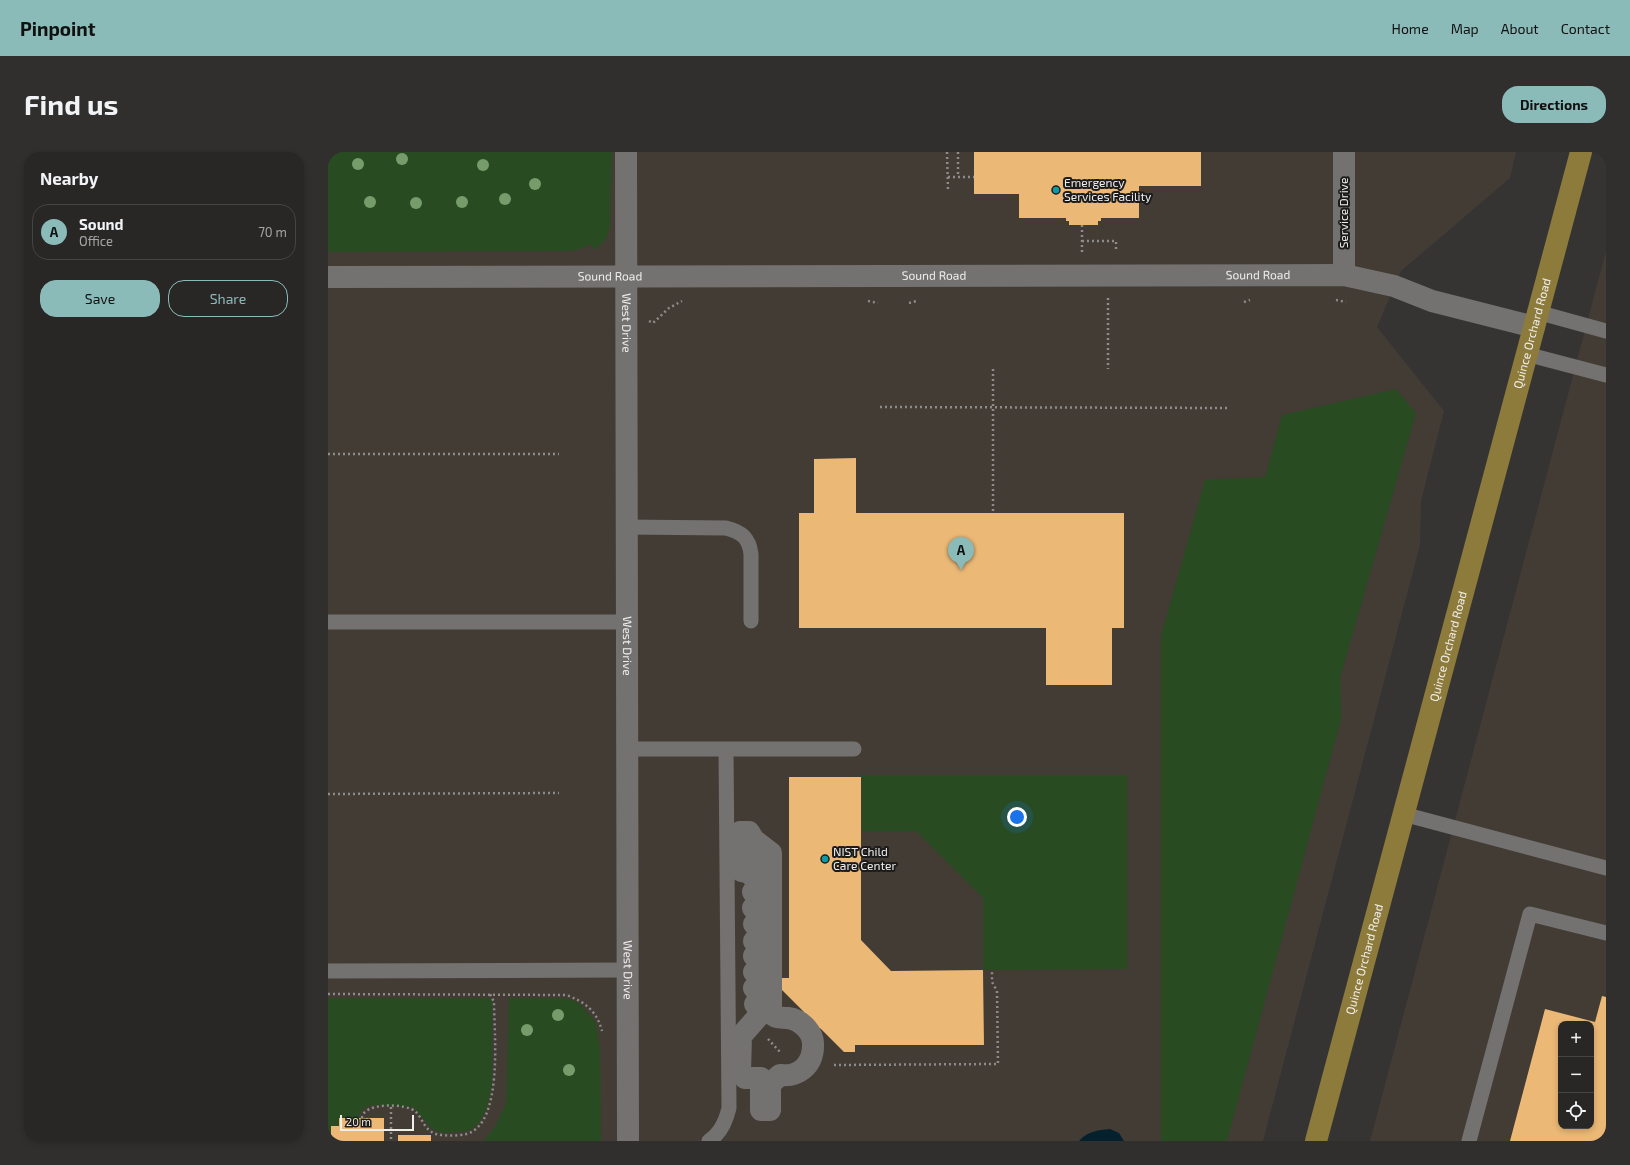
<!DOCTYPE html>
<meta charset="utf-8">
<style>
body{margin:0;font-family:"Exo 2",sans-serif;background:#302f2e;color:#f1f3f6}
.controls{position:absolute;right:12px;bottom:12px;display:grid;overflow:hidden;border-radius:8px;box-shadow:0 2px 6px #0003}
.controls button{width:36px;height:36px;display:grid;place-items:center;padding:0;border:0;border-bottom:1px solid #444443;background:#282726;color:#f1f3f6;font:20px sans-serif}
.scale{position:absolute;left:12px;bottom:10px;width:74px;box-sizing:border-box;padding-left:4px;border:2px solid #f0eeed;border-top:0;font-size:11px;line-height:14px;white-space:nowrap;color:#f0eeed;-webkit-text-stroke:3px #1c1b1b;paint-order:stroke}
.you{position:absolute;left:689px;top:665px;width:14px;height:14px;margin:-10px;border:3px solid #fff;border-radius:50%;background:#1a73e8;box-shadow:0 0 0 6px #1a73e833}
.badge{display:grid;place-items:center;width:26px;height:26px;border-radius:50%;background:#8bbbb9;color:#111;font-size:13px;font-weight:700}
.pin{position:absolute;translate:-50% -33px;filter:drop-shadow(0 1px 2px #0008)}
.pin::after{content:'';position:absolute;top:21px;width:14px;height:12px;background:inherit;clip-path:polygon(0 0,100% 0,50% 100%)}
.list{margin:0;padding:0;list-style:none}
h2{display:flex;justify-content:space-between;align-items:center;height:52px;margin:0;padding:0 16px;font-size:17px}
h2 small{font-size:13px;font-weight:400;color:#a5a5a7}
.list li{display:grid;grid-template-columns:26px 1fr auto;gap:12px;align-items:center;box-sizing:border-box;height:56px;margin:0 8px 8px;padding:0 8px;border:1px solid #444443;border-radius:16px}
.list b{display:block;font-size:15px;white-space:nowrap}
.list p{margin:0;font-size:13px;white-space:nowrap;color:#a5a5a7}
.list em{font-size:13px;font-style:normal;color:#a5a5a7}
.actions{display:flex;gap:8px;padding:12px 16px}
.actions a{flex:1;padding:9px 0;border:1px solid #8bbbb9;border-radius:16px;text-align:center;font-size:14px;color:#8bbbb9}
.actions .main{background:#8bbbb9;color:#111}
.icon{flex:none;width:22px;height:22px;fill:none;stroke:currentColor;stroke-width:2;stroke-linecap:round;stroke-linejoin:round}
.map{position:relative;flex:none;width:1278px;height:989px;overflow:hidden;border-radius:16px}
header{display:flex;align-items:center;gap:24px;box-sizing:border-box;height:56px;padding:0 20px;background:#8bbbb9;color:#111}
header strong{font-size:19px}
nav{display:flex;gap:22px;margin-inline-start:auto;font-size:14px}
.intro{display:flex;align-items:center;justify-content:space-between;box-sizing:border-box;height:96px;padding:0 24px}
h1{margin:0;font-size:28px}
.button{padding:10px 18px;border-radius:16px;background:#8bbbb9;color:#111;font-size:14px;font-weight:700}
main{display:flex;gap:24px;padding:0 24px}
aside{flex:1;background:#282726;border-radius:16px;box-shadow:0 2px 6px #0003}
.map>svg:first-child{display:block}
.built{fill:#423c35;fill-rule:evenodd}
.green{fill:#294b21}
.water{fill:#06212e}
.building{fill:#ebb876;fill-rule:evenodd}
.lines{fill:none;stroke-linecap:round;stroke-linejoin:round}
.path{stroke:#8d8c8a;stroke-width:2.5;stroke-dasharray:2 3;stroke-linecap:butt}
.service{stroke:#747270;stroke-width:15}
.pedestrian{stroke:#747270;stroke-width:22}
.minor{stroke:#747270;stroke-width:22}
.primary{stroke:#8d7b3b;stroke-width:22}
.tree{fill:#769c6c}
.culture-dot{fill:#0f9aa8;stroke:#1c1b1b;stroke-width:1.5}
.labels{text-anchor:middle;stroke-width:4;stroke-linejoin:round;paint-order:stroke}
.poi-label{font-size:12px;fill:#f0eeed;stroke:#1c1b1b;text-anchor:start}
.street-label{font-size:12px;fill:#f0eeed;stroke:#1c1b1b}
</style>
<header>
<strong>Pinpoint</strong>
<nav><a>Home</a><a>Map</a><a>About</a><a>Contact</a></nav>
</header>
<div class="intro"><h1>Find us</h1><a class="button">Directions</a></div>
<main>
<aside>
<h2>Nearby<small></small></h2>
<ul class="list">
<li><span class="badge">A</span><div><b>Sound</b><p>Office</p></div><em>70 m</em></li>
</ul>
<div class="actions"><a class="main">Save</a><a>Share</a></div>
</aside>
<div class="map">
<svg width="1278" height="989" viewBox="0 0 1278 989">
<rect width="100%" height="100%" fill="#353432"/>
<path class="built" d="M0,0H1188L1182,26L1073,119L1049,175L1116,259L1093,349L1092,393L935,989H0Z
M1278,99V989H1042ZM1233,872H1263V974H1233Z"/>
<path class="green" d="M0,0H284L282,75L278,87L267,98L262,92L255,96L243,99L0,100Z
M1068,237L1088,261L1012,526L1013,567L899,989H833V484L877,328L937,325L954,263Z
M534,623H799V817L655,818V746L588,679H534Z
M0,846H162L164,849V933L159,956L151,971L141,979L114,981L103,976L85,955L46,953C38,954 32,957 31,966L11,974L3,989H0Z
M181,846H233L244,848L251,851L268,871L272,898L273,989H155L167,975L178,951Z"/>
<path class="water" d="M782,977L791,981L796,989H751C758,980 770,978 782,977Z"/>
<path class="building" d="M646,0H873V34H811V66H773V69H770V73H741V69H738V66H691V42H646Z
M528,306V361H796V476H784V533H718V476H471V361H486V307Z
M461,625H533V788L563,819L655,818L656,893H527V900H516L492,876L478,890L462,874L476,860L453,837V826H461Z
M1274,844L1278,845V989H1182L1217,857L1267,870ZM1233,872H1263V974H1233Z
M11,966H56V989H3V974H11Z
M70,983H103V989H70Z"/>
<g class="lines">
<path class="path" d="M619,0L620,38
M630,0V25
M620,25H646
M754,73V100
M754,89H788V100
M780,146V217
M1008,148L1018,150
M540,149L550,151
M916,150L922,148
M581,151L589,149
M321,169L325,171L341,156L354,149
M665,217V361
M552,255L901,256
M0,302H231
M0,642L231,641
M0,842L238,843C256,849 269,859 274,879
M440,887L452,900
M506,913L670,912L669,839L664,830V818
M63,955V989
M34,966C35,950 79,951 88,960C95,967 96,978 108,982C116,984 130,984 138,982C176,973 166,879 166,850L162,842"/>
<path class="service" d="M1209,160L1278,179
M1198,202L1278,223
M298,375L398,376C414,380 421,386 423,402V469
M0,470H299
M299,597H398L401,956C398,969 393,981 381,989
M398,597H526
M1075,662L1278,716
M0,819L300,818
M1141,989L1202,762L1278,781"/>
<path class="pedestrian" d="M412,680H421L426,688L443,701V861C448,867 453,865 460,866C474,868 486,881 485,894C485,903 482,911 475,917C469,922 460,924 452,923L442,932V958H433V926H417L412,920L413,884L434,860L427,852L434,844L426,836L434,828L426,820L434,812L426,804L434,796L426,789L434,781L426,772L433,765L425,756L433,749L425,740L433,733L425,725L433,717L427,711L418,720L413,719Z"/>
<g class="minor">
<path id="s1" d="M298,0L300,989"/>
<path d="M1016,0V123"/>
<path id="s2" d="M0,125L1016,123L1066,134L1104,149L1206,175"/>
</g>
<path class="primary" id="s3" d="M988,989L1253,0"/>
</g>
<g class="tree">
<circle cx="74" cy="7" r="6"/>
<circle cx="30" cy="12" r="6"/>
<circle cx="155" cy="13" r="6"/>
<circle cx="207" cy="32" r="6"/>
<circle cx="177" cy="47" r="6"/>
<circle cx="42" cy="50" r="6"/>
<circle cx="134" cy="50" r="6"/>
<circle cx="88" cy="51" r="6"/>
<circle cx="230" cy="863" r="6"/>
<circle cx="199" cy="878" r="6"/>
<circle cx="241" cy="918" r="6"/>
</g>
<g class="culture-dot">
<circle cx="728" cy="38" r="4"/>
<circle cx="497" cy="707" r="4"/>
</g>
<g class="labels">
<g class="poi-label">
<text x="736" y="35">Emergency<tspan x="736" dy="14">Services Facility</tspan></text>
<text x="505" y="704">NIST Child<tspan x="505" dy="14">Care Center</tspan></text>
</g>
<g class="street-label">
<text transform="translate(1016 61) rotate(-90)" y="4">Service Drive</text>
<text dy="4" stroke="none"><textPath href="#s2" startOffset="930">Sound Road</textPath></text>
<text dy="4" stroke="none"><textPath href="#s2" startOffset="606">Sound Road</textPath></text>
<text dy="4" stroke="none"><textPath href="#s2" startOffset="282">Sound Road</textPath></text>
<text dy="4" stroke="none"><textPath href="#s1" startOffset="171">West Drive</textPath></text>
<text dy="4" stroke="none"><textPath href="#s3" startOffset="836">Quince Orchard Road</textPath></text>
<text dy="4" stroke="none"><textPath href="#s1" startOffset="494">West Drive</textPath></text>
<text dy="4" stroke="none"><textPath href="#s3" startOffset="512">Quince Orchard Road</textPath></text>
<text dy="4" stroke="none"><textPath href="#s3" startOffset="188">Quince Orchard Road</textPath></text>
<text dy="4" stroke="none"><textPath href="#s1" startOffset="818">West Drive</textPath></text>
</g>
</g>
</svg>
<div class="controls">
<button>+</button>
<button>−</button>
<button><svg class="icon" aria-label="locate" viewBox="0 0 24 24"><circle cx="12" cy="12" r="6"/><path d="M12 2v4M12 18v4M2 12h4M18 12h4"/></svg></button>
</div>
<div class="scale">20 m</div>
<div class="you"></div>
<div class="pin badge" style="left:633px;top:418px">A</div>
</div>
</main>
